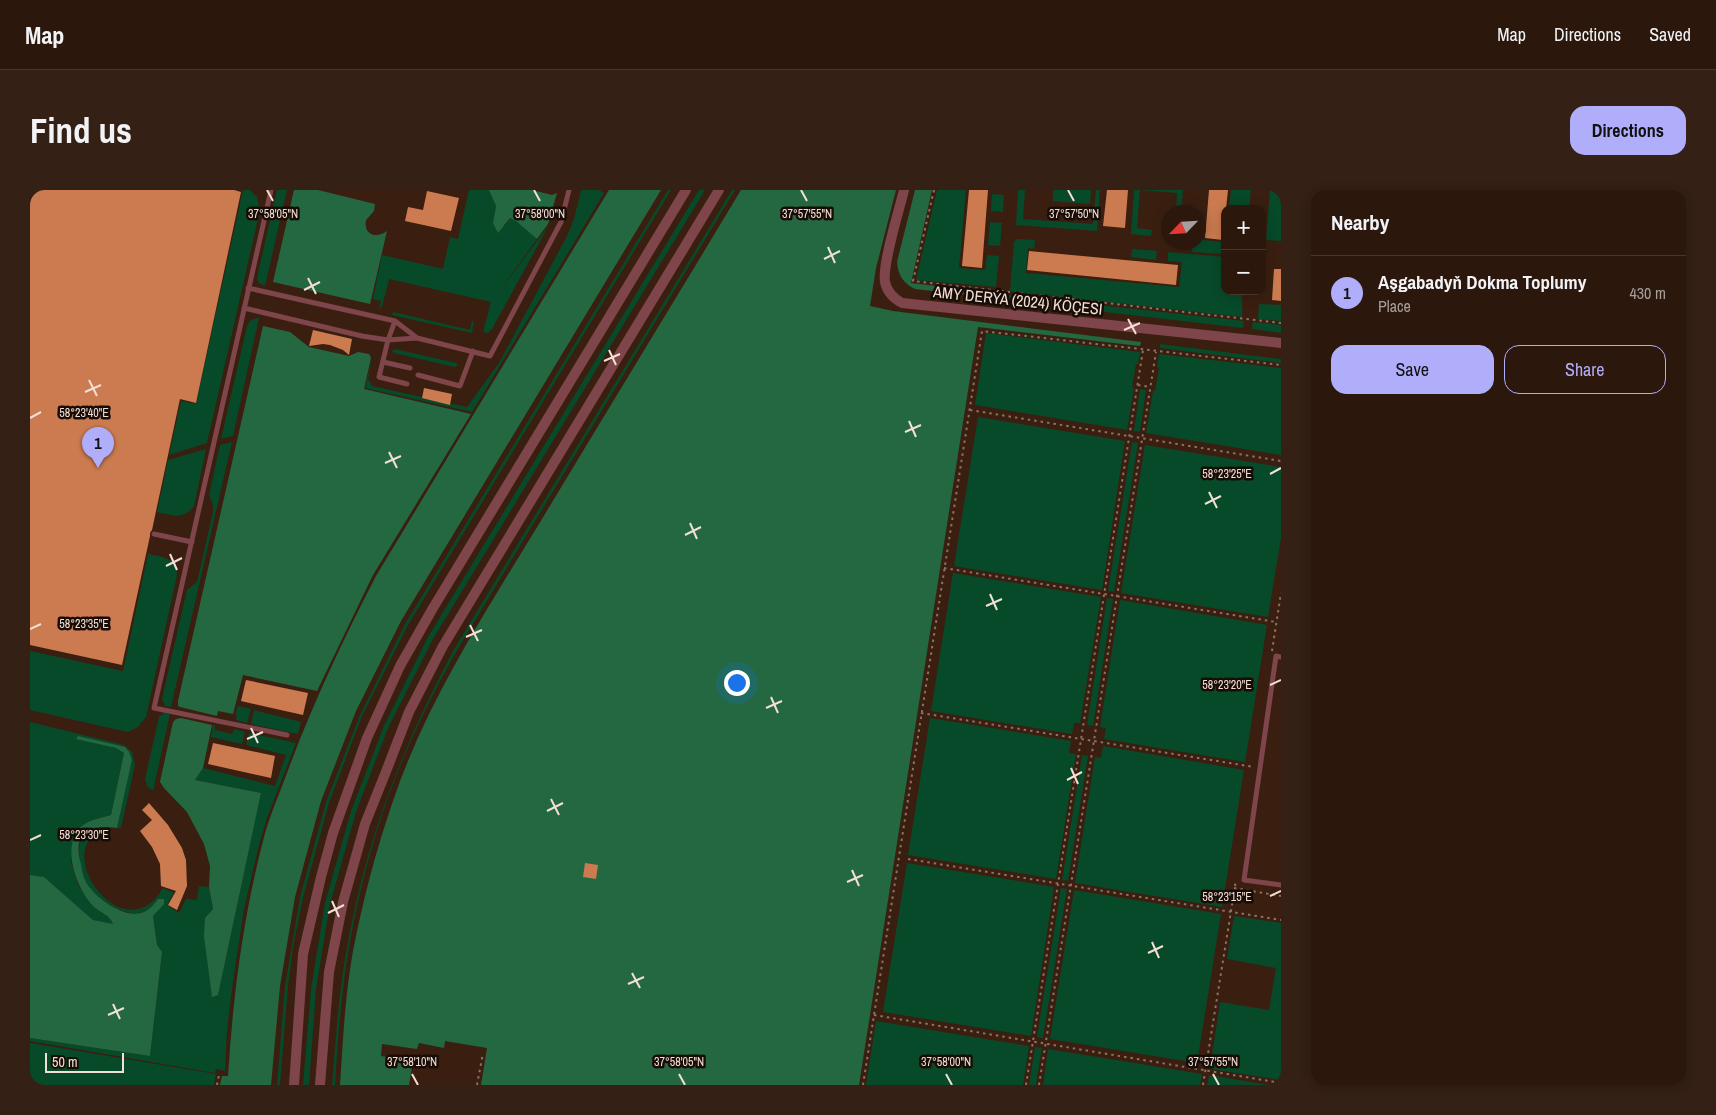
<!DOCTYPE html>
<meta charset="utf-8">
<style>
body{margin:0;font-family:"Archivo Narrow",sans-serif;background:#342015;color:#f1f3f6}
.controls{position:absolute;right:15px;top:15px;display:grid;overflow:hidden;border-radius:10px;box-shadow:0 2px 12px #0003}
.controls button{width:45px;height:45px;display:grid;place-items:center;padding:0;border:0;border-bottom:1px solid #48362d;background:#2c170c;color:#f1f3f6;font:25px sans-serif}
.compass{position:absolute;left:1131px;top:15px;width:45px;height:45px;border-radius:50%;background:#2c170c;box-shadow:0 2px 12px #0003;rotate:245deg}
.scale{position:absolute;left:15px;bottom:12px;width:79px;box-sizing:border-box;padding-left:5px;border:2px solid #f2dfd5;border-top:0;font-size:14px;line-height:18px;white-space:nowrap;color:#f2dfd5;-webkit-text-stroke:4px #180c07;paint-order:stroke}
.you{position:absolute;left:706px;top:492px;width:18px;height:18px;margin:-12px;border:4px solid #fff;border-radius:50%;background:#1a73e8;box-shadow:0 0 0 8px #1a73e833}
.badge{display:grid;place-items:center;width:32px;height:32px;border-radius:50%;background:#b0aefa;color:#111;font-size:16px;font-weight:700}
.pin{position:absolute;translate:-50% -41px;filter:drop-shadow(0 1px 2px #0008)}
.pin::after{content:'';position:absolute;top:26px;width:18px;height:15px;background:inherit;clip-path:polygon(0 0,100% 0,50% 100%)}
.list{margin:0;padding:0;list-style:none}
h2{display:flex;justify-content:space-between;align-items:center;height:65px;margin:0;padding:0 20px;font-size:21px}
h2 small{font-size:16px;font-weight:400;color:#a69f9d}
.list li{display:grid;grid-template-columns:32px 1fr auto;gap:15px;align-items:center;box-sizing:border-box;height:75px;padding:0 20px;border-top:1px solid #48362d}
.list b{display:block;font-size:19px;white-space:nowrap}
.list p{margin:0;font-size:16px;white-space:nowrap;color:#a69f9d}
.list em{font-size:16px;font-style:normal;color:#a69f9d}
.actions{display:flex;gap:10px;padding:15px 20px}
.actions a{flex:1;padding:11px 0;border:1px solid #b0aefa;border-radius:15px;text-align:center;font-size:18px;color:#b0aefa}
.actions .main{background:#b0aefa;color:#111}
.map{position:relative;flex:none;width:1251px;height:895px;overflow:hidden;border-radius:15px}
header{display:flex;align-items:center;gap:30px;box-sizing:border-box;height:70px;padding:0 25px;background:#2c170c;border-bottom:1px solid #48362d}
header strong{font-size:24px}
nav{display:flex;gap:28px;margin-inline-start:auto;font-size:18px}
.intro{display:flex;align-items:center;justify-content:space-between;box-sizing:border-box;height:120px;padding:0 30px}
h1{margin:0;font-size:35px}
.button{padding:12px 22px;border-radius:15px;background:#b0aefa;color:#111;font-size:18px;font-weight:700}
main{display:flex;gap:30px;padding:0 30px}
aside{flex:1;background:#2c170c;border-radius:15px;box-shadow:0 2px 12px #0003}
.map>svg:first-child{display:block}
.green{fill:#074a29}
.forest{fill:#246842}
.building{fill:#cc7b50}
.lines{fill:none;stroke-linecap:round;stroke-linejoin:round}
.path{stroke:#8a7265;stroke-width:2;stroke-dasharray:2.5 4;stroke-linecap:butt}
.service{stroke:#7e454a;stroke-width:5}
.minor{stroke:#7e454a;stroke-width:10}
.ticks{fill:none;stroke:#f2dfd5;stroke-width:2}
.labels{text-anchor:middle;stroke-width:5;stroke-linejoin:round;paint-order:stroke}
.street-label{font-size:16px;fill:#f2dfd5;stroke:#180c07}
.ticks-label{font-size:12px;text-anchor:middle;fill:#f2dfd5;stroke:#180c07;stroke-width:5;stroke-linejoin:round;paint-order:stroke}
</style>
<header>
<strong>Map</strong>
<nav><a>Map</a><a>Directions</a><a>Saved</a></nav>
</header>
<div class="intro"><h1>Find us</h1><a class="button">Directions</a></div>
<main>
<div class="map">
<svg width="1251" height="895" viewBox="0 0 1251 895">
<rect width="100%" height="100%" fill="#3a1f10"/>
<path class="green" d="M213,0H220L227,7L230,20L177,253L139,265L151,211L166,214Z
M247,0H257L235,96L229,93L227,88Z
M439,0H459L466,16L463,33L475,36L480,28L486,31L507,49L466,106L519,35L462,139L458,143L453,142L461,112L359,89L352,117L349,119L351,111L343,109L352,65L413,79L420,47L428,49Z
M551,0H569L574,3L442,222L335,198L342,168L338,189L342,196L437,217L469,173L537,46L544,29Z
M638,0H641L378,435L332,526L299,613L273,708L263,757L258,796L250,895H247L255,796L270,707L296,612L330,525L375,434Z
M669,0H675L403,449L358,538L326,622L300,714L286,799L279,895H273L281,799L295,713L321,621L354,536L398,447Z
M702,0H705L426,462C405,500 385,539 369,579C341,649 322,725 313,800C309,832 307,863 305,895H302C306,851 308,807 316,763C335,652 371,560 423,461Z
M907,0H936L929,78L955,80L957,65L969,66L966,97L886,90Z
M988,0H995L993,29L1063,34L1066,0H1070L1067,41L986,35Z
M1023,0H1061L1060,14L1023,11Z
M1104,0H1153L1151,22H1146L1147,3L1110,0L1107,38L1122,40L1121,46L1101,44Z
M1201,0H1221L1219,19H1199Z
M1240,0H1251V51L1236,50Z
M962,4L974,5L973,22L961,21Z
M960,32L972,33L970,56L958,55Z
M1169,41L1173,42V50L1195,52V64L1162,62L1163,53L1168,52Z
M987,49L1005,50L1004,59L998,58L996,83L1149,97L1152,72L1138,71V62L1195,67V101H1212C1211,110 1213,118 1212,127L980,101L984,52Z
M1102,59L1127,61L1126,70L1101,67Z
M977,105L1214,131L1213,138L979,111Z
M1229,114L1251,115V131L1228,129Z
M363,122L440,140L442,131L444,132L442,143L362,125Z
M227,128H229L203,246L191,249L217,136L221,130Z
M1223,132L1251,135V143L1222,139Z
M956,143L1110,162L1108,174H1106L1102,197L1104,198L1097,240L945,215Z
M1130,154L1251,169V173L1130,158Z
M365,159L426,173L428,175L425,177L364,163L362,161Z
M1129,164L1251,178V265L1116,243L1123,201H1125L1129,178L1127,177Z
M1110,199L1116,200L1110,242L1104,241Z
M948,227L1095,251L1072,400L924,376Z
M202,252L141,517L135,516L132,509L157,400L167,392L183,322V315L179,305L190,255Z
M1102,252L1108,253L1084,402L1078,401Z
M1115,255L1251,277V348L1238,427L1091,403Z
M176,259L164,316C154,330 141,325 127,322L138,270Z
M118,364C132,367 146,367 147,385L116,527L108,537L98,542L0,520V461L93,481Z
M923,383L1071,407L1050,533H1044L1042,544L901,521Z
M1077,408L1083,409L1063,536L1057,535Z
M1090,410L1237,435L1215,572L1074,549L1076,538L1070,537Z
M208,516L221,519L217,533L206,530L207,525H205Z
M224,520L271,532L268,544L221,534Z
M134,523L140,524L123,601L117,596L115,589L129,527Z
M900,528L1041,551L1039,563L1046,564L1026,689L878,665Z
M0,532L94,555L102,562L105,575L91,638H87L102,570L95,557L47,549L86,558L94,563L81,625L62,630L43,647L41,672L48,695L63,716L81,729L84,735L63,730L14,687L0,685Z
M183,535H185V540L202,544L204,539L215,542L212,554L181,547Z
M219,543L266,553L237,628L229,655L214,719L203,791L197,840L195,881L186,879L185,883L0,851V848L120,866L132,762L127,755L123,726L129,719L128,709C124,714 120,720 114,722C95,729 64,708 56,692C53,688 53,682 51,677C47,659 48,637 73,639C19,661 95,764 133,698L144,703L137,715L149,723L156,709L167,710L169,696L179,697L183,719L175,728L188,805L231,603L165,590L173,578L245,596L256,565L216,555Z
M1073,556L1214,580L1192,717L1045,693L1065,567L1071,568Z
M1052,565L1058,566L1038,691L1032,690Z
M877,673L1024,697L1001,846L853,822Z
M1031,698L1037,699L1013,848L1007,847Z
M1044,700L1191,724L1167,873L1020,849Z
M1204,726L1251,733V890L1180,879L1190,812L1239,820L1246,778L1197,769Z
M846,831L999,856L993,895H836Z
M0,853L186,884L184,895H0Z
M1005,857L1012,858L1006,895H999Z
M1018,859L1172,884L1170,895H1013Z
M1179,885L1239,895H1177Z"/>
<path class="forest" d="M264,0H288L345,14L344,21L336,30C333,45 347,49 357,41L340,114L243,92Z
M459,0H502L522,5L527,3L518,34L507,49L486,31L480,28L468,43L463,33L466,16Z
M579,0H631L371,431L326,521L291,611L265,707L250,796L241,895H190L192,886H198C203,806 213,728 233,651C239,627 249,605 257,583C282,515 313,450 346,386Z
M711,0H866L846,78L840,116L863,121L1111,152L1110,156L948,137L829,895H451L457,858L415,851L414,858L389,853L387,859L352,854L351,866L383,871L379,895H310C313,850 315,805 323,761C333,710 346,660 363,611C397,510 457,420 512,329C578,219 645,110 711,0Z
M885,0H902L881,93L966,103L965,108L885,99C873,93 868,85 867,72Z
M233,136L260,142L279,157L319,166L328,162L339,164L341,168L334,199L441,224L343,385L287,501L213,485L203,524L188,521L187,526L150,517L148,516V511Z
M151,528L182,535L173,578L165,590L231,603L188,805L182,807L174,746L175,728L183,719L179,697L180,676L174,654L157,622L134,598L130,592L143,532L146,529Z
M48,546L95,557L99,562L102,570L87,638C75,636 55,638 50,651C47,656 49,668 51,674C52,680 53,687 56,692C65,708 95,730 114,722C120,720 124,714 128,709H134V714L123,726L127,755L132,762L120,866L0,848V685L14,687L63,730L83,734C80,725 71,723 64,717C46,699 30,655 52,636C60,629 72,628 81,625L94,563L86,558L46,549Z"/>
<path class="building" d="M0,0H204L211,2L166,213L150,209L122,340L120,343V346L92,475L0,455Z
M939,0H958L952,78L932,76Z
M1077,0H1098L1095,38L1073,36Z
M1179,0H1198L1196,19H1195L1193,50L1175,48Z
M397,1L429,8L421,41L375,31L378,17L393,20Z
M999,61L1148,75L1146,95L997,80Z
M1244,79H1251V111L1242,110Z
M283,140L322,149L319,165L313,160L300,155L293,154L279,156Z
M394,198L422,204L420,215L392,208Z
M216,490L278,503L273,525L211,511Z
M183,553L245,566L241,588L178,574Z
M119,613L138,635L152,658L156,670L157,696L147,720L138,715L146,701L131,696L130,674L122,657L110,641L122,630L112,620Z
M555,673L568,675L566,689L553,687Z"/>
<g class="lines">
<path class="path" d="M904,0L883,91L1251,133
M1108,195L1120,197
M940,220L1251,271
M914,378L1246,432
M1242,461L1251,403
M891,523L1224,577
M878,669L1251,730
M1204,698L1251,706
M844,825L1251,893
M187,895L189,885
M447,895L453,863
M833,895L952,141L1251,175
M996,895L1113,160
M1009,895L1126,162
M1173,895L1206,690"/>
<path class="service" d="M241,0L124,518L257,545
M218,98L365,131L387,148
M214,118L332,146L358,150L387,148L460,166L531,32L539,0
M365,131L358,150L349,187L377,194
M353,172L380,178
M388,185L430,196L443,161
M124,344L162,352
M1251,467L1246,466L1214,690L1251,695"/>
<path class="minor" d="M874,0C869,21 852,74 855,92C857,102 863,108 872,113L1251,153
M264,895L273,764L291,687L303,643L337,548L370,476L403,418L656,0
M290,895L299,782L313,712L335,634L357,579L379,522L413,456L689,0"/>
</g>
<path class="ticks" d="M237,0L243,11M504,0L510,11M771,0L777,11M1038,0L1044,11M798,57L805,73M794,69L810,61M278,88L286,104M274,100L290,92M1098,129L1106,144M1094,140L1110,133M579,160L586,175M574,171L590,164M59,190L67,206M55,202L71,195M0,228L11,222M879,231L886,247M875,242L891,235M359,262L367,278M355,273L371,266M1240,284L1251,278M1179,302L1187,318M1175,314L1191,306M660,333L667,349M655,345L671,337M140,364L147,380M136,376L152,368M960,404L967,420M956,416L972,409M440,435L448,451M0,439L11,434M436,447L452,440M1240,495L1251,490M741,507L748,523M736,518L752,511M221,538L228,553M217,549L233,542M1041,578L1048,594M1037,590L1052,582M521,609L529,625M517,621L533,613M0,650L11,645M822,680L829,696M817,692L833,685M1240,706L1251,701M302,711L309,727M298,723L314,715M1122,752L1129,768M1118,763L1133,756M602,783L610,798M598,794L614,787M83,814L90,829M78,825L94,818M382,884L388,895M649,884L655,895M916,884L922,895M1183,884L1189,895"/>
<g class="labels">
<g class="street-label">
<text transform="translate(988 110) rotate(6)" y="6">AMY DERÝA (2024) KÖÇESI</text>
</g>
</g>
<g class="ticks-label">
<text x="1044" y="28">37°57'50"N</text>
<text x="243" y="28">37°58'05"N</text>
<text x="510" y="28">37°58'00"N</text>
<text x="777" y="28">37°57'55"N</text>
<text x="54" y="227">58°23'40"E</text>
<text x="1197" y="288">58°23'25"E</text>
<text x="54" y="438">58°23'35"E</text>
<text x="1197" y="499">58°23'20"E</text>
<text x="54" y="649">58°23'30"E</text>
<text x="1197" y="711">58°23'15"E</text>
<text x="382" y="876">37°58'10"N</text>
<text x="649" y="876">37°58'05"N</text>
<text x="916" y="876">37°58'00"N</text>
<text x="1183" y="876">37°57'55"N</text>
</g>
</svg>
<div class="controls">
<button>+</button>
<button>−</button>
</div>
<svg class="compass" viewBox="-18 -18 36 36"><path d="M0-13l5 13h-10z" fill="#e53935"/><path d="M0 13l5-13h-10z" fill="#a69f9d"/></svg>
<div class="scale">50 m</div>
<div class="you"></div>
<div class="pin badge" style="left:68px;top:278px">1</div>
</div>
<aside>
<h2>Nearby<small></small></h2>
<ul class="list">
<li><span class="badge">1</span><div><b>Aşgabadyň Dokma Toplumy</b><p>Place</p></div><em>430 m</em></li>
</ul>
<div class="actions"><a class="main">Save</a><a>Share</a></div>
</aside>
</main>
